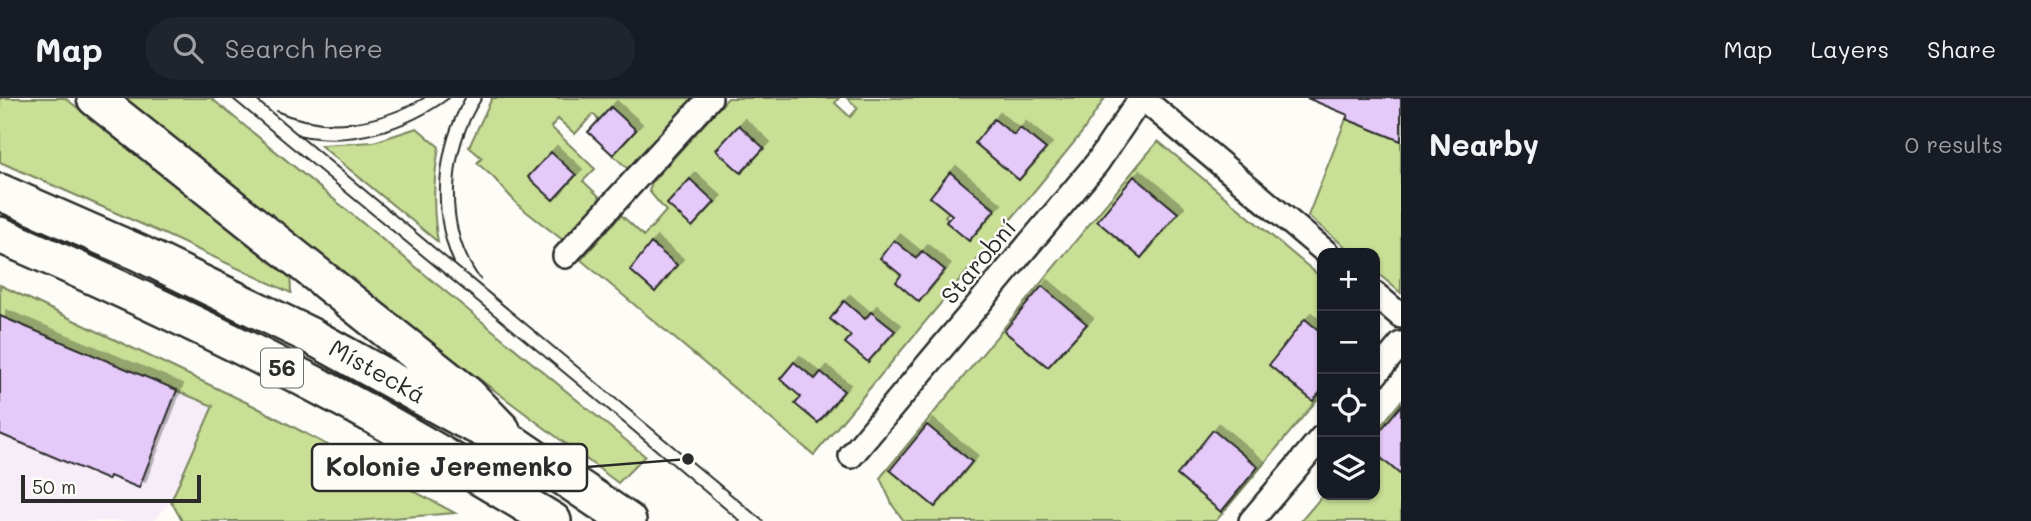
<!DOCTYPE html>
<meta charset="utf-8">
<style>
body{margin:0;font-family:Mali,sans-serif;background:#20242c;color:#f1f3f6}
.controls{position:absolute;right:21px;bottom:21px;display:grid;overflow:hidden;border-radius:14px;box-shadow:0 2px 5px #0004}
.controls button{width:63px;height:63px;display:grid;place-items:center;padding:0;border:0;border-bottom:2px solid #363941;background:#171b24;color:#f1f3f6;font:35px sans-serif}
.scale{position:absolute;left:21px;bottom:18px;width:180px;box-sizing:border-box;padding-left:7px;border:4px solid #2b2b2b;border-top:0;font-size:19px;line-height:24px;white-space:nowrap;color:#2b2b2b;-webkit-text-stroke:5px #fdfcf7;paint-order:stroke}
.list{margin:0;padding:0;list-style:none}
h2{display:flex;justify-content:space-between;align-items:center;height:91px;margin:0;padding:0 28px;font-size:30px}
h2 small{font-size:23px;font-weight:400;color:#9ea1a6}
.icon{flex:none;width:38px;height:38px;fill:none;stroke:currentColor;stroke-width:2;stroke-linecap:round;stroke-linejoin:round}
.map{position:relative;flex:none;width:1401px;height:423px;overflow:hidden}
header{display:flex;align-items:center;gap:42px;box-sizing:border-box;height:98px;padding:0 35px;background:#171b24;border-bottom:2px solid #363941}
header strong{font-size:33px}
nav{display:flex;gap:38px;margin-inline-start:auto;font-size:24px}
.search{width:490px;height:63px;background:#20242c;display:flex;align-items:center;gap:18px;box-sizing:border-box;padding:0 24px;border-radius:38px;color:#9ea1a6;font-size:26px}
main{display:flex}
aside{flex:1;background:#171b24}
.map>svg:first-child{display:block}
.built{fill:#f6edf8}
.green{fill:#c8df95;stroke:#7a8560;stroke-width:2;fill-rule:evenodd}
.building{fill:#e5caf9;stroke:#2b2b2b;stroke-width:2;filter:url(#shadow)}
.lines{fill:none;stroke-linecap:round;stroke-linejoin:round}
.minor-casing{stroke:#2b2b2b;stroke-width:28}
.highway-casing{stroke:#2b2b2b;stroke-width:40}
.minor{stroke:#fdfcf7;stroke-width:23}
.highway{stroke:#fdfcf7;stroke-width:35}
.tram{stroke:#2b2b2b;stroke-width:2}
.labels{text-anchor:middle;stroke-width:5;stroke-linejoin:round;paint-order:stroke}
.shield{fill:#fdfcf7;stroke:#6a6a68;stroke-width:2}
.shield-label{font-size:23px;font-weight:bold;fill:#2b2b2b}
.street-label{font-size:24px;fill:#2b2b2b;stroke:#fdfcf7}
.leader{fill:none;stroke:#2b2b2b;stroke-width:2.5}
.callout-dot{fill:#2b2b2b;stroke:#fdfcf7;stroke-width:2.5}
.callout{fill:#fdfcf7;stroke:#2b2b2b;stroke-width:2.5}
.callout-label{font-size:26px;text-anchor:middle;font-weight:bold;fill:#2b2b2b}
</style>
<header>
<strong>Map</strong>
<div class="search"><svg class="icon" aria-label="search" viewBox="0 0 24 24"><circle cx="10" cy="10" r="6"/><path d="M15 15l6 6"/></svg>Search here</div>
<nav><a>Map</a><a>Layers</a><a>Share</a></nav>
</header>
<main>
<div class="map">
<svg width="1401" height="423" viewBox="0 0 1401 423">
<defs>
<filter id="shadow"><feDropShadow dx="6" dy="-6" stdDeviation="0" flood-color="#0004"/></filter>
</defs>
<rect width="100%" height="100%" fill="#fdfcf7"/>
<filter id="ink" filterUnits="userSpaceOnUse"><feTurbulence type="fractalNoise" baseFrequency=".0143" numOctaves="2"/><feDisplacementMap in="SourceGraphic" scale="14" xChannelSelector="R" yChannelSelector="G"/><feConvolveMatrix kernelMatrix="1 2 1 2 8 2 1 2 1" color-interpolation-filters="sRGB"/></filter>
<g filter="url(#ink)">
<path class="built" d="M0,218L213,308L171,403L153,423H0Z"/>
<path class="green" d="M0,0H65L290,174L291,195L164,136L0,64Z
M121,0H211L645,358L618,385L374,202Z
M492,0H698L630,73L613,57L636,32L599,22L593,16L575,36L558,21L551,29L595,71L583,83L604,103L564,143L519,108L493,79L477,65L482,60L469,49Z
M728,0H839L835,5L850,19L858,10L847,0H1105L1081,36L1022,108L814,357L581,162L621,117L644,138L666,113L649,93L652,84ZM944,82L972,92L995,111L970,142L946,124L948,121L945,118L949,114L930,99Z
M1346,21L1401,43V195L1375,173V155H1353L1308,118Z
M417,30L439,49C433,82 432,111 438,144L320,47L374,44Z
M1158,43L1322,180V296L1216,423H904L893,408L880,380Z
M0,187L254,308L455,415L355,423H182L171,403L213,308L0,218Z
M1401,303V423H1301L1323,397H1375V335Z"/>
<path class="building" d="M1307,0H1401V43L1346,21L1348,17Z
M611,9L636,32L613,57L588,34Z
M994,21L1014,37L1020,30L1046,51L1019,82L975,45Z
M739,27L764,50L741,75L716,52Z
M551,54L576,77L553,102L528,79Z
M950,74L995,112L969,143L946,124L952,117L930,99Z
M1134,78L1178,115L1141,160L1097,123Z
M690,81L715,104L692,129L667,106Z
M894,142L916,160L922,153L945,172L919,204L896,184L901,177L880,160Z
M651,145L677,167L655,194L630,172Z
M1042,188L1087,226L1048,269L1004,233Z
M844,203L865,221L871,214L895,233L868,264L845,245L851,238L830,221Z
M0,218L177,292L139,390L110,378L108,382L0,336Z
M1305,221L1322,235V292L1313,303L1269,267Z
M794,264L815,281L821,274L844,293L818,325L795,306L801,299L780,281Z
M1401,307V377L1375,355V339Z
M927,327L972,364L935,409L890,372Z
M1213,332L1258,369L1221,414L1177,377Z"/>
<g class="lines">
<g class="minor-casing">
<path id="minor" d="M1142,0L1327,155
M565,158L710,0
M1375,196L1401,218
M1375,277L1401,246
M851,358L1097,65L1141,0
M1251,423L1322,339"/>
</g>
<g class="highway-casing">
<path id="highway" d="M95,0L468,297L502,332
M0,94L139,155L311,238L460,320L516,347L628,423
M0,137C115,187 230,241 341,300C413,338 483,381 553,423"/>
</g>
<use href="#minor" class="minor"/>
<use href="#highway" class="highway"/>
<path class="tram" d="M232,0L584,291L740,423
M254,0L763,423
M276,13C326,35 378,26 424,0
M298,37C350,49 407,31 449,0
M454,165C431,113 437,50 465,0
M480,181C442,129 448,52 482,0"/>
</g>
</g>
<g class="labels">
<rect class="shield" x="261" y="250.5" width="42" height="39" rx="5"/>
<g class="shield-label">
<text x="282" y="278">56</text>
</g>
<g class="street-label">
<text transform="translate(979 164) rotate(-50)" y="8">Starobní</text>
<text transform="translate(377 274) rotate(29)" y="8">Místecká</text>
</g>
</g>
<path class="leader" d="M688 361L587 369"/>
<circle class="callout-dot" cx="688" cy="361" r="7"/>
<rect class="callout" x="312" y="346" width="275" height="47" rx="7"/>
<g class="callout-label">
<text x="449" y="378">Kolonie Jeremenko</text>
</g>
</svg>
<div class="controls">
<button>+</button>
<button>−</button>
<button><svg class="icon" aria-label="locate" viewBox="0 0 24 24"><circle cx="12" cy="12" r="6"/><path d="M12 2v4M12 18v4M2 12h4M18 12h4"/></svg></button>
<button><svg class="icon" aria-label="layers" viewBox="0 0 24 24"><path d="M12 4l9 5-9 5-9-5zM3 14l9 5 9-5"/></svg></button>
</div>
<div class="scale">50 m</div>
</div>
<aside>
<h2>Nearby<small>0 results</small></h2>
<ul class="list">
</ul>
</aside>
</main>
